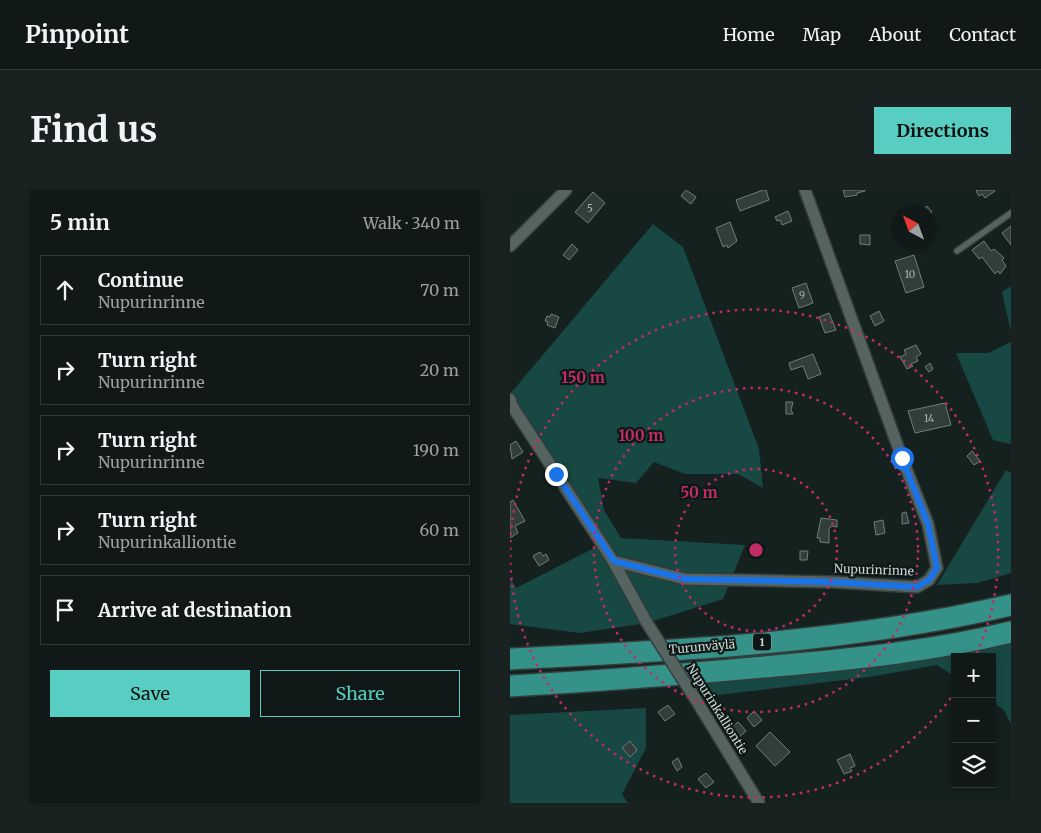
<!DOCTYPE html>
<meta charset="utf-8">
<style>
body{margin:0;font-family:Merriweather,serif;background:#192220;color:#f1f3f6}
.controls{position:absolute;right:15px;bottom:15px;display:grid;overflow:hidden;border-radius:0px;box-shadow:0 2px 8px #0003}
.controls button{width:45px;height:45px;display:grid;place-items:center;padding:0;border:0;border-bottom:1px solid #303836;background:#101917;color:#f1f3f6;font:25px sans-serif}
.compass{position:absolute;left:381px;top:15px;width:45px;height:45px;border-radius:50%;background:#101917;box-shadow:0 2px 8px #0003;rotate:319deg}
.stop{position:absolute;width:15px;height:15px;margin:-11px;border:4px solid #1a73e8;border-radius:50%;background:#fff}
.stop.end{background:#1a73e8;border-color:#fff;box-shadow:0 1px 5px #0008}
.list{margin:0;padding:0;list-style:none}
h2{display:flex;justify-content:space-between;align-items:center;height:65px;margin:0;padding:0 20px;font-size:21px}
h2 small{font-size:16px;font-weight:400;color:#9ca0a1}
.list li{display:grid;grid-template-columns:32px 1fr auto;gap:15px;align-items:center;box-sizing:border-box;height:70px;margin:0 10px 10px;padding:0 10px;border:1px solid #303836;border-radius:0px}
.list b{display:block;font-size:19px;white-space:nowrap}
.list p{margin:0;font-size:16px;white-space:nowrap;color:#9ca0a1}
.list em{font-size:16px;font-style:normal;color:#9ca0a1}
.actions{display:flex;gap:10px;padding:15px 20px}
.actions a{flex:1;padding:11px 0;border:1px solid #57cec1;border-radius:0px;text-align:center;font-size:18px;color:#57cec1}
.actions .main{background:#57cec1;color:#111}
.icon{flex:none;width:28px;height:28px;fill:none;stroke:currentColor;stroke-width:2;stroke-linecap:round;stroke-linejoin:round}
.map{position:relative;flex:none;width:501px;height:613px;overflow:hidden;border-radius:0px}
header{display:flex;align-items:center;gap:30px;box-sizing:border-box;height:70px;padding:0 25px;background:#101917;border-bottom:1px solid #303836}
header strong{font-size:24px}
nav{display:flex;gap:28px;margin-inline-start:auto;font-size:18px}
.intro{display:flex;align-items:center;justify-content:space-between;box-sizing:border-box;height:120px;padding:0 30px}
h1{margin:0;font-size:35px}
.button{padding:12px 22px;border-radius:0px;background:#57cec1;color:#111;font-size:18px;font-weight:700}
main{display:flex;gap:30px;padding:0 30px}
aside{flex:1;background:#101917;border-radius:0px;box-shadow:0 2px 8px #0003}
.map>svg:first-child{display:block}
.green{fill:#184843}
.building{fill:#313e3c;stroke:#6f7e7c}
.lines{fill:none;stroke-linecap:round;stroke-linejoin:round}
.lane-casing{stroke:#333c3a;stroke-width:8}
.street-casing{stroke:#333c3a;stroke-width:14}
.highway-casing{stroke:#333c3a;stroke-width:24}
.lane{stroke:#556361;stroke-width:5.5}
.street{stroke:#556361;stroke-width:11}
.highway{stroke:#349289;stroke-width:21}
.street-bridge-casing{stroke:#333c3a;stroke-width:14;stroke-linecap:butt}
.street-bridge{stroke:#556361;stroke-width:11}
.route{stroke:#1a73e8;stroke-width:6}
.ring{fill:none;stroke:#c32b67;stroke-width:2.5;stroke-dasharray:2.5 5}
.labels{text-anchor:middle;stroke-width:4.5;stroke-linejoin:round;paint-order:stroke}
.number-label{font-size:10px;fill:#a8b1b0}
.shield{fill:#0c1816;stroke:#949e9c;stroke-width:1}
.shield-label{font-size:11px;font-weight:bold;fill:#cfd7d6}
.street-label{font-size:12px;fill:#cfd7d6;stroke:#0c1816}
.centre{fill:#c32b67;stroke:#0c1816;stroke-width:2.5}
.ring-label{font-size:15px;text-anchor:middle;font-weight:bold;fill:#c32b67;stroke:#0c1816;stroke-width:4.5;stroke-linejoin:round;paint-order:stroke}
</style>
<header>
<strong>Pinpoint</strong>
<nav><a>Home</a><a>Map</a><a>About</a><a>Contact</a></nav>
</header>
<div class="intro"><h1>Find us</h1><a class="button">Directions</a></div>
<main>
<aside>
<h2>5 min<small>Walk · 340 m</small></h2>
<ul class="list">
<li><svg class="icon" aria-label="ahead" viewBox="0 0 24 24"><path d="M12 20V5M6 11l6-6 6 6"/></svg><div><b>Continue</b><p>Nupurinrinne</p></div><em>70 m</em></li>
<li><svg class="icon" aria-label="right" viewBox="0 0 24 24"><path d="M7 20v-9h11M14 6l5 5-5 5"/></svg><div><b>Turn right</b><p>Nupurinrinne</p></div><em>20 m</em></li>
<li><svg class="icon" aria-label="right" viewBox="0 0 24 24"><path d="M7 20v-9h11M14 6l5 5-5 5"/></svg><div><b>Turn right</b><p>Nupurinrinne</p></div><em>190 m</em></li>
<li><svg class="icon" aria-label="right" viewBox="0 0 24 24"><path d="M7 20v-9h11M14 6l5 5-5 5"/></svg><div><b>Turn right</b><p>Nupurinkalliontie</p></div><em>60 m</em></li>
<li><svg class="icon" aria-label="arrive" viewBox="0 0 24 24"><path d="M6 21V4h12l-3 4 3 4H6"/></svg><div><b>Arrive at destination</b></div></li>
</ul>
<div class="actions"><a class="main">Save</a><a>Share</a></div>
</aside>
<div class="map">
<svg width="501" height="613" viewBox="0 0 501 613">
<rect width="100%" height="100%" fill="#15211f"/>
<path class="green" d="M143,34L173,57L249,259L253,298L228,284H175L144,272L126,293L88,288L94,320L111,348L235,355L213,409L137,433L70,443L0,434V387L6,398L92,354L0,204Z
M501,96V142L492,102Z
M501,152V254L483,250L446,163H478Z
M496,280L501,283V383L467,393L427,395Z
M501,450V534L494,520L482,512V467H445V487L427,475L359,487L192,507L185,495L315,480Z
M136,518V558L112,604L118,613H0V525Z"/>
<path class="building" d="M176,0L186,7L181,14L171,6Z
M253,0H256L259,10L230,21L226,10Z
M333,0H355V1L347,3V5L335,7Z
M467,0H484L485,1L475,8L472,4L469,6L466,1Z
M83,2L95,13L78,33L65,22Z
M417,16L422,22L418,25V22H411Z
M278,21L282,31L272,35L270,30L267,31L265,27Z
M220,32L227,51L218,58L217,55L213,57L206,38Z
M501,36V55L492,43Z
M350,45H360V55L350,54Z
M474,51L481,61L484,59L494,68L492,70L496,76L490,84L488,81L485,84L472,67L469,69L462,60Z
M62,54L68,60L59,70L53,65Z
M404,65L414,97L396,103L385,71Z
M296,93L303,113L289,118L282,98Z
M369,121L374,131L365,136L360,126Z
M319,123L326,140L315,143L309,127Z
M41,124L49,127L45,138L37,135L38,132L35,131L37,126L40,127Z
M406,155L411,164L406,167L408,171L401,174L403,176L397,179L390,167L396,164L394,160Z
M303,164L311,184L298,189L293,176L281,180L279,173Z
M420,173L423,179L419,182L415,177Z
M276,212H283L281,220L283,224H276Z
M435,213L441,235L405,243L398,221Z
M6,251L13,262L2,269L0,255Z
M462,261L470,271L464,275L457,266Z
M3,310L15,331L5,336L8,343L0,348V312Z
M396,322L399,333L392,334V323Z
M311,328L327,330V337L321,336L319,339V353L310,352V348H307Z
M373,330L375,343L366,345L364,332Z
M290,361H298L297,370H290Z
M30,362L33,366L36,364L39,370L29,376L23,366Z
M158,515L165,524L155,531L148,522Z
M244,521L252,530L244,537L237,528Z
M228,532L236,541L228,548L220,539Z
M260,542L280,562L265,576L246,556Z
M120,551L127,560L120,567L112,558Z
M340,564L345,576L340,578L342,581L334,584L327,570Z
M168,568L172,577L167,581L162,572Z
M196,583L204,592L196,598L188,589Z"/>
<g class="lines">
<g class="lane-casing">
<path id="lane" d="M447,61L501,23"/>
</g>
<g class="street-casing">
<path id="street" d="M0,56L56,0
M0,209L2,216L103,371L137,433
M103,371L175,389L323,392L407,397L419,390L427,378L418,334L392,268L295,0
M186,510L249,613"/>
</g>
<g class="highway-casing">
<path id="highway" d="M0,469C167,461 337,453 501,415
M0,496C89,491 177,484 265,476C344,469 424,461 501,442"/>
</g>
<use href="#lane" class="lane"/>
<use href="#street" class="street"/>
<use href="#highway" class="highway"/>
<g class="street-bridge-casing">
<path id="street-bridge" d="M137,433L186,510"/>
</g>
<use href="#street-bridge" class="street-bridge"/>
</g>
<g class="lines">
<path class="route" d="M46,284L104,371L175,389L323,392L407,397L419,390L427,378L418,334L392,268"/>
</g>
<g class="ring">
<circle cx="246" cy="360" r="81"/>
<circle cx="246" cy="360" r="162"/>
<path d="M445 502A244 244 0 1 1 466 465"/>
</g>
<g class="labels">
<g class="number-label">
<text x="80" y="22">5</text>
<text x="400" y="88">10</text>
<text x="292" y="109">9</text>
<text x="419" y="232">14</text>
</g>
<rect class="shield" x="243" y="443.5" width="18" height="17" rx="4"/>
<g class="shield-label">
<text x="252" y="456">1</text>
</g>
<g class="street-label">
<text transform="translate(364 380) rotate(2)" y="4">Nupurinrinne</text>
<text transform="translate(192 457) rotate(-5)" y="4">Turunväylä</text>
<text transform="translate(207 519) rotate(58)" y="4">Nupurinkalliontie</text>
</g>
</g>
<circle cx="246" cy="360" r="8" class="centre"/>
<g class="ring-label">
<text x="73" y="193">150 m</text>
<text x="131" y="251">100 m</text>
<text x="189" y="308">50 m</text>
</g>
</svg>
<div class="controls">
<button>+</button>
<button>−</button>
<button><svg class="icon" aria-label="layers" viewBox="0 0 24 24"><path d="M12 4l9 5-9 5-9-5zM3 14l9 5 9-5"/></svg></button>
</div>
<svg class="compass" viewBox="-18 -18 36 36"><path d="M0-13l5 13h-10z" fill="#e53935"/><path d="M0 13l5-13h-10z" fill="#9ca0a1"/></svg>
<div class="stop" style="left:392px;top:268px"></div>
<div class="stop end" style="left:46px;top:284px"></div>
</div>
</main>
